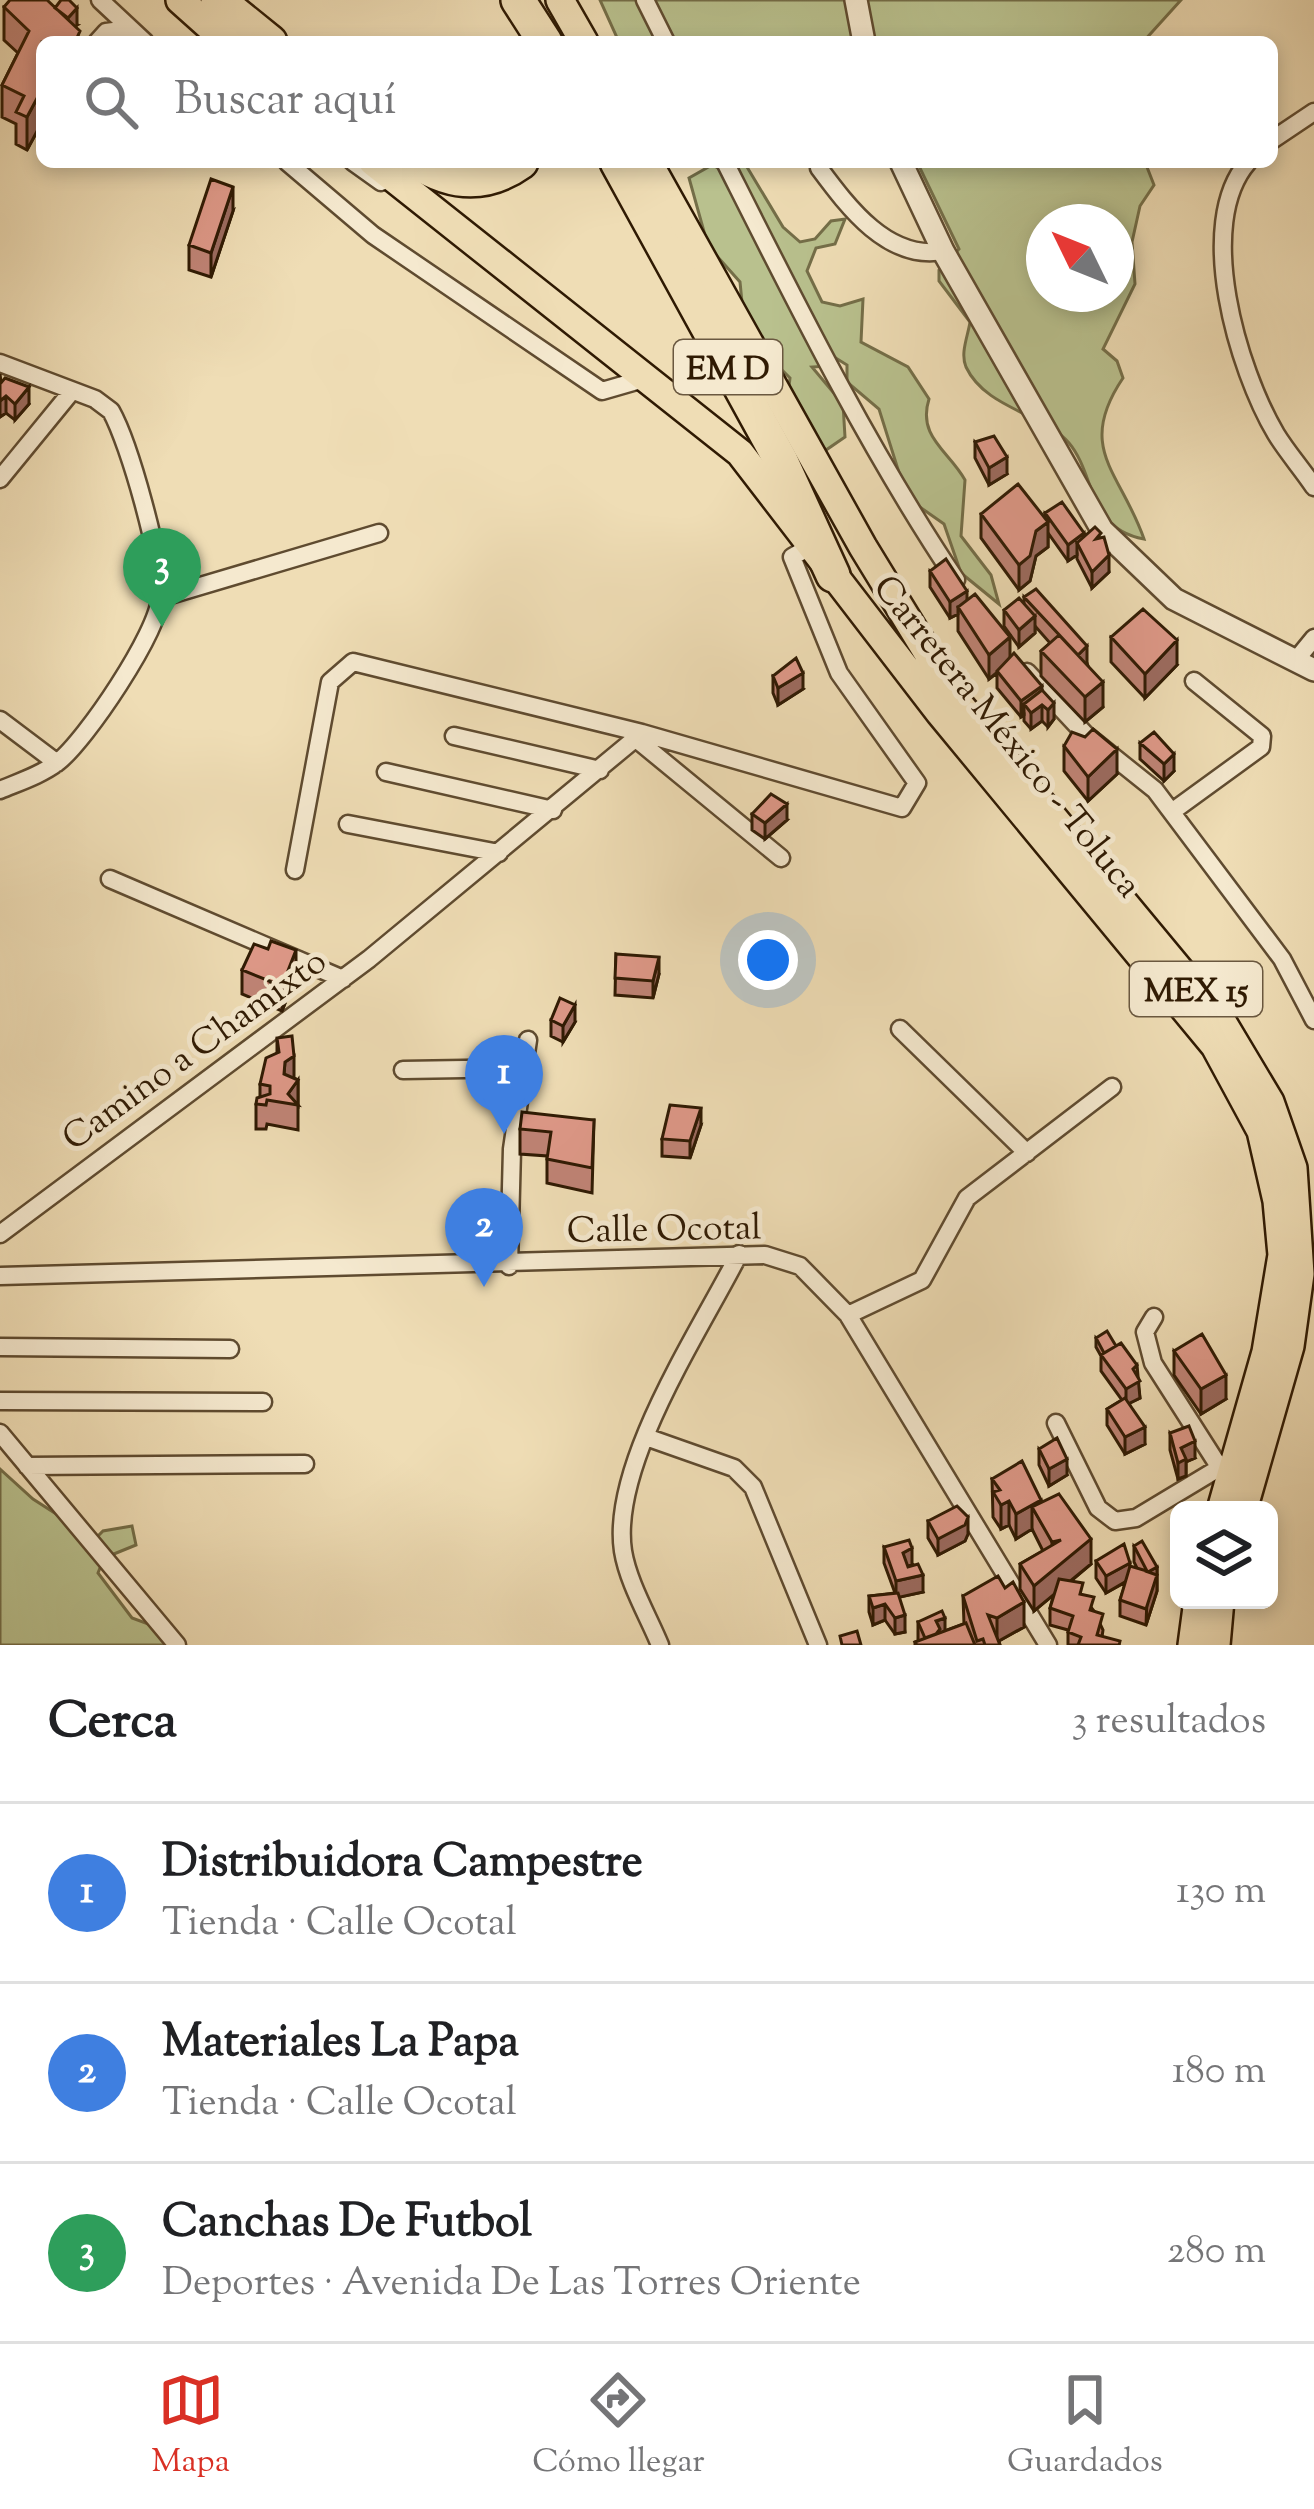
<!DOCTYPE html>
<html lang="es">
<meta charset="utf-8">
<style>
body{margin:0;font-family:"Sorts Mill Goudy",serif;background:#f2f2f2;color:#202124}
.controls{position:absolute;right:36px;bottom:36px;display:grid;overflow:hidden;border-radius:18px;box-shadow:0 6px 18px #0003}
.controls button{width:108px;height:108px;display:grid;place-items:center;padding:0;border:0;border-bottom:3px solid #e0e0e0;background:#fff;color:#202124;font:60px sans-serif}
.compass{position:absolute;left:1026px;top:204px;width:108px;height:108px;border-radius:50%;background:#fff;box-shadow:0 6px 18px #0003;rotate:313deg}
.you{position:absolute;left:768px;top:960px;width:42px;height:42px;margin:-30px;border:9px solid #fff;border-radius:50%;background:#1a73e8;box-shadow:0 0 0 18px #1a73e833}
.badge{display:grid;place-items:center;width:78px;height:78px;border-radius:50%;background:#d93025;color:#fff;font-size:39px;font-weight:700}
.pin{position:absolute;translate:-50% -99px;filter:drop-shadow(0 3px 6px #0008)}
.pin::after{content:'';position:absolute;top:63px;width:42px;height:36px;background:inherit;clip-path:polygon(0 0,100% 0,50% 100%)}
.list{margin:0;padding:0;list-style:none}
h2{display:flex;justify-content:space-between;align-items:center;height:156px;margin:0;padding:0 48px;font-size:51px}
h2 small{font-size:39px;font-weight:400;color:#757577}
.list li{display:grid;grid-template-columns:78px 1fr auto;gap:36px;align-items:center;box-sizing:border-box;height:180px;padding:0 48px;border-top:3px solid #e0e0e0}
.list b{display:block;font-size:45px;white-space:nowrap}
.list p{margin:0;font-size:39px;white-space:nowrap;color:#757577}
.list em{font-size:39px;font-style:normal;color:#757577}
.icon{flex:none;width:66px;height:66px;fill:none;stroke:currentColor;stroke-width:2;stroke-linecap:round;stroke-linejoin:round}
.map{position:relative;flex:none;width:1314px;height:1645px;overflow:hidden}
.search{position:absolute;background:#fff;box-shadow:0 6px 18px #0003;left:36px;right:36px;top:36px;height:132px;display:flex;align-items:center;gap:30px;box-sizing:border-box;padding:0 42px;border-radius:18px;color:#757577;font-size:45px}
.sheet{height:696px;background:#fff}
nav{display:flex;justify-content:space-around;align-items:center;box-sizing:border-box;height:168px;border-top:3px solid #e0e0e0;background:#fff;font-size:33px;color:#757577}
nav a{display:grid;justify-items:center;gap:6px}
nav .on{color:#d93025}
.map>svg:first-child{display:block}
.green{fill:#b9c18e;stroke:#746e48;stroke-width:3;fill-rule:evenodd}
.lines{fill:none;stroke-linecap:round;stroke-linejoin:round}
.minor-casing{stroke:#5f4b30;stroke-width:21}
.tertiary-casing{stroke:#5f4b30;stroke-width:26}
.primary-casing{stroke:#2f1a03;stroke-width:32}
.motorway-casing{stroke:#2f1a03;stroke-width:38}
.minor{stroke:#f5e9cf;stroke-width:16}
.tertiary{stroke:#f5e9cf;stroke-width:21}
.primary{stroke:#efddb5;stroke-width:27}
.motorway{stroke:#efddb5;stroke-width:33}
.wall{fill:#c08476;stroke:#2f1a03;stroke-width:3}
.shaded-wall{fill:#9c6b60;stroke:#2f1a03;stroke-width:3}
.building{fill:#df9989;stroke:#2f1a03;stroke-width:3}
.labels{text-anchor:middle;stroke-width:10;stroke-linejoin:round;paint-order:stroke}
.shield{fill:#f5e9cf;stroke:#6a5840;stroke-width:3}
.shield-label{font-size:33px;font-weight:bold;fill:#2f1a03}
.street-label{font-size:36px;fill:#2f1a03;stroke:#f5e9cf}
</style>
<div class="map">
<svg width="1314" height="1645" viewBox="0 0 1314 1645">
<rect width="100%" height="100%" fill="#efddb5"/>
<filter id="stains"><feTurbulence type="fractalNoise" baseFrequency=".00167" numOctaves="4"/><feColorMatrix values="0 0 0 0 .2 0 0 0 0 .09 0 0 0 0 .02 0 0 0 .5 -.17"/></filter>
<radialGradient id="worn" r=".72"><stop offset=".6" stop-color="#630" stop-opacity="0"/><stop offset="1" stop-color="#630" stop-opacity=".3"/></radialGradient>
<path class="green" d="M600,0H1181L1143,42H619Z
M739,162H750L747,167L783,227L800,242L815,239L831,221L845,219L835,244L816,248L807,271L822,302L840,306L863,299L861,342L908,367L929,399C917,437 949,451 965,480L961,536L991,575L999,604L961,573L944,524L907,498L879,409L847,382V365L831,355L828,366L812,367L843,404L845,437L826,450C798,426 784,416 790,378L745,333L740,282L708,246L689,178L712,165L726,172Z
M917,162H1145L1154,185L1140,206L1132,242L1135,284L1103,349L1117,361L1123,378C1075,449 1121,472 1144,539C1087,529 1096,475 1069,443C1043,413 986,409 966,367C960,353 968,336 970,322L939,281V270L959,249ZM1044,222H1116V294H1044Z
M0,1469L33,1499L95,1539L103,1531L132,1526L136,1545L104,1558L98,1573L132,1618L170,1632L181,1645H0Z"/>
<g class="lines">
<g class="minor-casing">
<path id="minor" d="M100,0L145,42
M645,0L666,42
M97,42L106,32L129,29
M1272,140L1314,112
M287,162L373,235L602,391L647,378
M353,162L381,182
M725,162C797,305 867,447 956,580
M1248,162C1194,224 1238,370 1276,434C1287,452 1302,469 1314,487
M819,168C848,207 888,261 943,251
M0,363L95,399L111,411C129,443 163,562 160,598C158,633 86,740 58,762C41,775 19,782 0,790
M0,479L72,391
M160,598L379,533
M1296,660L1314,638
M1027,672L1085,734L1155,790L1282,959L1314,1020
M0,720L57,763
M454,736L600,770
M635,738L781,858
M386,772L553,810
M1173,811L1261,747L1262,736L1194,681
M348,824L499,853
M295,870L330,682L353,662L642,733L902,808L917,783L839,673L792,557L811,546
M110,879L343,979
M900,1029L1027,1153
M403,1070L523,1068
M0,1234L369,959L642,733
M509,1266L512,1149L528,1040
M0,1276L765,1255L800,1266L848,1315L1048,1645
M848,1315L922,1280L967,1198L1112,1087
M1154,1317L1145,1332L1153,1363L1220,1468
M0,1347L230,1349
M0,1401L263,1402
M1056,1423L1098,1508L1115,1521L1136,1518L1234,1459
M0,1433L177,1645
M646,1437L734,1468L753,1487L818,1645
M27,1466L305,1464
M660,1645C648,1616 628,1582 623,1551C610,1465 700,1331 739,1254"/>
</g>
<g class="tertiary-casing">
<path id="tertiary" d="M856,0L864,42
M901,162L943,251L1102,530L1174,599L1314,670"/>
</g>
<g class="primary-casing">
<path id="primary" d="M180,0L227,42
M560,0L584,42
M373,162L740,453L940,713L1215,1046L1261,1131L1277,1201L1282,1255L1266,1352L1221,1510
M648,162L863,547L959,704L1221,1020L1270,1102L1293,1168L1300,1274L1290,1346L1243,1510
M1192,1645L1198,1600
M1216,1645L1220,1600"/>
</g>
<g class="motorway-casing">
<path id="motorway" d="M218,0L270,42
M518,0L545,42
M417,162C453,185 486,187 521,162
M617,162L781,461L833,575"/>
</g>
<use href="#minor" class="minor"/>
<use href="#tertiary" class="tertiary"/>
<use href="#primary" class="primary"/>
<use href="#motorway" class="motorway"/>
</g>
<path class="wall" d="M4,7L77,25L75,26L80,42H42V122L27,150L16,144V124L2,117V85L18,53L4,40Z
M233,211L211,277L189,270V245Z
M0,374L1,382L29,404L15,420L6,413L0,417Z
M975,442L1007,474L989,485L975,458Z
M1045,513L1084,536L1101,538L1109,572L1092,588L1077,559V555L1068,561L1048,533V547L1036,556L1030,581L1019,590L981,538V514L1045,519Z
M930,571L967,600L1010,657L1042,690L1054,719L1048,727L1042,721L1031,729L1024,721V715L1021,717L997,688V673L989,679L958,631V614L950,618L930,587Z
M1024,597L1087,663L1103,707L1085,722L1041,676V651L1050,643L1035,626V633L1019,647L1004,626V610L1024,604Z
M1111,637L1177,665L1145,698L1111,662Z
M773,676L803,689L778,705L773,693Z
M1140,743L1174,771L1164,781L1140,759Z
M1064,746L1117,774L1088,801L1064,771Z
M752,814L787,820L765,839L752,830Z
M616,954L659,974L653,998L615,995Z
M242,970L296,975L282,1011L242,994Z
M551,1020L575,1022L563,1042L551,1036Z
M277,1038L294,1078L298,1080V1130L267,1124L266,1129H256V1104L260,1097V1084L277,1053Z
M594,1120L592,1193L547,1183V1156L520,1154V1129Z
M701,1125L690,1158L662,1156V1139Z
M1096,1338L1137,1376L1140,1398L1129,1403L1145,1444L1125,1454L1107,1425V1409L1122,1400L1101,1371V1356L1096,1347Z
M1174,1351L1226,1399L1201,1414L1174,1375Z
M1170,1433L1195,1458L1186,1462V1476L1178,1479L1170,1450Z
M1039,1449L1067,1475L1049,1486L1039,1465Z
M992,1479L1041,1503L1091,1564L1071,1581L1094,1611L1103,1630L1102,1637L1120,1645H1068V1630L1050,1625V1608L1054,1594L1034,1611L1020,1589V1564L1043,1551L1032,1529L1016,1539L1009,1525L1001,1529L993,1517Z
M928,1521L968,1534L965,1541L938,1555L928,1538Z
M1134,1546L1157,1567V1591L1146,1625L1120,1616V1600L1126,1582L1106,1593L1096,1578V1561L1137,1568L1134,1562Z
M884,1547L912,1564L908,1567L923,1592L899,1597L905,1632L895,1634L885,1620L873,1625L869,1612V1596L895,1593L884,1563Z
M963,1596L1024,1627L999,1641L1000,1645H915V1642L918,1641V1622L945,1631L964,1624Z"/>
<path class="shaded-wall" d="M77,8V25L68,34V18Z
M42,89V122L27,150V117Z
M233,187V211L211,277V253Z
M29,387V404L15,420V404Z
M6,396V413L0,417V401Z
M1007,457V474L989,485V468Z
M1048,522V547L1036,556L1030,581L1019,590V565L1036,531Z
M1084,533V549L1077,543V555L1068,561V545Z
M1109,555V572L1092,588V572Z
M967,591V607H958V614L950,618V602Z
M1035,616V633L1019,647V630Z
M1010,637V662L989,679V655Z
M1177,640V665L1145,698V674Z
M1087,646V663L1076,673V657Z
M803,673V689L778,705V688Z
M1103,682V707L1085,722V697Z
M1042,686V702L1024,704V715L1021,717V701Z
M1054,703V719L1048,727V710Z
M1042,705V721L1031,729V713Z
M1117,749V774L1088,801V777Z
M1174,754V771L1164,781V764Z
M787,804V820L765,839V823Z
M296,950V975L282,1011V986Z
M659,957V974L653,998V981Z
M575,1005V1022L563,1042V1026Z
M294,1056V1081L284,1074L285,1062Z
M298,1080V1105L288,1094Z
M701,1108V1125L690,1158V1141Z
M1137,1365L1140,1398L1126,1405V1389L1133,1369Z
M1226,1375V1399L1201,1414V1389Z
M1145,1427V1444L1125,1454V1437Z
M1195,1441V1458L1186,1462V1476L1178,1479V1463L1181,1448Z
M1067,1459V1475L1049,1486V1469Z
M1041,1500V1522L1032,1507V1529L1016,1539V1514Z
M1009,1501V1525L1001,1529V1505Z
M968,1517V1534L965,1541L938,1555V1539Z
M1091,1539V1564L1034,1611V1586L1052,1567V1542Z
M912,1548V1564L903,1569V1553Z
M1130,1563V1579L1106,1593V1576Z
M1157,1567V1591L1146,1625L1148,1572Z
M923,1575V1592L896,1598V1581Z
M1024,1602V1627L997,1642V1618Z
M885,1604V1620L873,1625V1608Z
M905,1615V1632L895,1634V1618Z
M945,1618V1635L936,1634V1621Z"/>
<path class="building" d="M10,0H47L80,31L75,42H42V89L27,117L16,112L24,96L2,85L29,31L4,7Z
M61,0H69L77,8L68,18L55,8Z
M211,179L233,187L211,253L189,245Z
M5,378L29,387L15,404L6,396L0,401V384Z
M994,436L1007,457L989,468L975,442Z
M1018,484L1048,522L1036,531L1030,556L1019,565L981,514Z
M1062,502L1084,533L1068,545L1045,513Z
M1095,527L1101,533L1096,539L1104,537L1109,555L1092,572L1077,543Z
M946,559L967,591L950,602L930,571Z
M1036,589L1087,646L1078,655L1024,597Z
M975,594L1010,637L989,655L958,607Z
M1019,598L1035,616L1019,630L1004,610Z
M1143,609L1177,640L1145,674L1111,637Z
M1059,635L1103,682L1085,697L1041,651Z
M1014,653L1042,686L1021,701L997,671Z
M796,658L803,673L778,688L773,676Z
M1042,690L1054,703L1048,710L1042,705L1031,713L1024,704Z
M1093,729L1117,749L1088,777L1064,746L1072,732L1085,737Z
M1154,732L1174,754L1164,764L1140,743Z
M771,794L787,804L765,823L752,814Z
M271,941L296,950L282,986L242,970L254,944L268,949Z
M616,954L659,957L653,981L615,978Z
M560,998L575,1005L563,1026L551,1020Z
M292,1036L294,1056L285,1062L284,1074L298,1080L288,1094L298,1105L267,1100L266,1105L256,1104L257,1098L270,1094V1086L260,1084L266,1058L279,1052L277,1038Z
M670,1105L701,1108L690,1141L662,1139Z
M522,1112L594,1120L592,1168L547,1159L551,1132L520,1129Z
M1107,1331L1116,1346L1104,1353L1096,1338Z
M1202,1334L1226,1375L1201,1389L1174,1351Z
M1121,1343L1137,1365L1133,1369L1140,1381L1126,1389L1101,1355Z
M1125,1398L1145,1427L1125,1437L1107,1409Z
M1189,1426L1195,1441L1181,1448L1186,1459L1178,1463L1170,1433Z
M1057,1438L1067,1459L1049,1469L1039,1449Z
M1022,1461L1041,1500L1016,1514L1009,1501L1001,1505L993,1492L1000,1490L992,1479Z
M1059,1494L1091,1539L1034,1586L1020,1564L1061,1540L1052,1542L1032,1507Z
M957,1506L968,1517L965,1525L938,1539L928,1521Z
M909,1540L912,1548L903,1553L908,1567L918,1564L923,1575L896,1581L884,1547Z
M1142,1541L1157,1567L1148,1572L1157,1575L1146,1609L1120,1600L1130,1566L1147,1571L1134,1546Z
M1124,1544L1130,1563L1106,1576L1096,1561Z
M998,1576L1005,1588L1013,1582L1024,1602L997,1618L988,1615L1000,1645H985L983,1639L977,1641L963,1596Z
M1059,1579L1083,1583L1080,1594L1094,1597L1090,1610L1103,1614L1097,1635L1120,1641L1119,1645H1078L1081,1637L1068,1632L1073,1616L1050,1608Z
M898,1593L905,1615L895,1618L885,1604L873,1608L869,1596Z
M942,1611L945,1618L936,1621L940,1629L936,1634L925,1638L918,1622Z
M966,1623L975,1645H917L915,1642Z
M857,1631L861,1645H842L840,1636Z"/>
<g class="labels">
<g class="shield">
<rect x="674" y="340" width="108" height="54" rx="9"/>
<rect x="1130" y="962" width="132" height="54" rx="9"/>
</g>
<g class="shield-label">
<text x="728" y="379">EM D</text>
<text x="1196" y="1001">MEX 15</text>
</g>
<g class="street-label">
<text transform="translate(1009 735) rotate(51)" y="13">Carretera México - Toluca</text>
<text transform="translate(193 1048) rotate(-36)" y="13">Camino a Chamixto</text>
<text transform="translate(664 1227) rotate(-1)" y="13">Calle Ocotal</text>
</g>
</g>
<rect width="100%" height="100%" filter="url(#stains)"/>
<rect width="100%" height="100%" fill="url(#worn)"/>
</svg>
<div class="controls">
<button><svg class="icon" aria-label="layers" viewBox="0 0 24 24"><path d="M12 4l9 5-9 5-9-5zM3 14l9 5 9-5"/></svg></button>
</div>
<svg class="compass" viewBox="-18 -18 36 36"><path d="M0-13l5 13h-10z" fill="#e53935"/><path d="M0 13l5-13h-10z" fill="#757577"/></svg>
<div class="you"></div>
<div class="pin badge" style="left:504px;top:1134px;background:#3f7fe0">1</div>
<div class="pin badge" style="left:484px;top:1287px;background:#3f7fe0">2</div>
<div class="pin badge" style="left:162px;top:627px;background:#2e9e5b">3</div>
<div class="search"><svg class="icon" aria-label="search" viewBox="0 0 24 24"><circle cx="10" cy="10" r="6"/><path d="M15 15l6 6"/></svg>Buscar aquí</div>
</div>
<section class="sheet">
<h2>Cerca<small>3 resultados</small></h2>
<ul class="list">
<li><span class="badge" style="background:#3f7fe0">1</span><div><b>Distribuidora Campestre</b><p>Tienda · Calle Ocotal</p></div><em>130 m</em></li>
<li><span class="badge" style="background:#3f7fe0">2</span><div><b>Materiales La Papa</b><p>Tienda · Calle Ocotal</p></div><em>180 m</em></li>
<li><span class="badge" style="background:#2e9e5b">3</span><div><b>Canchas De Futbol</b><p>Deportes · Avenida De Las Torres Oriente</p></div><em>280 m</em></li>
</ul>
</section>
<nav>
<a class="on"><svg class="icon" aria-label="map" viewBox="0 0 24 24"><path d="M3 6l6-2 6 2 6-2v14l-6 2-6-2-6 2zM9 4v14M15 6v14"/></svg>Mapa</a>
<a><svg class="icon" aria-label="directions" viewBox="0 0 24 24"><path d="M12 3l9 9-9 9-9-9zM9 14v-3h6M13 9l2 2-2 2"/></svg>Cómo llegar</a>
<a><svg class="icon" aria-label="saved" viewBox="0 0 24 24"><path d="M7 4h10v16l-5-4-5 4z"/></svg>Guardados</a>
</nav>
